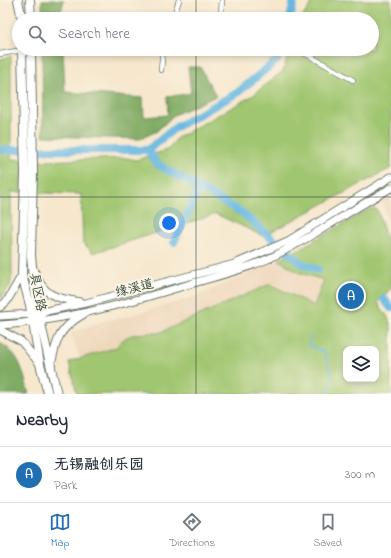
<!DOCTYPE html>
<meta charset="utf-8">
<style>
body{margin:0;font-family:"Indie Flower","LXGW WenKai TC",sans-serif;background:#f6f6f7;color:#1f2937}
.controls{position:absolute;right:12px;bottom:12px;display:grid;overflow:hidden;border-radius:8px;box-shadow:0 2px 6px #0003}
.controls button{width:36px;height:36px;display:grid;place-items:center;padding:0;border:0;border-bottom:1px solid #e0e1e3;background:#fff;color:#1f2937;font:20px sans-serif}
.you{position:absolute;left:169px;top:223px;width:14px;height:14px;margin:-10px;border:3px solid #fff;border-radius:50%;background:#1a73e8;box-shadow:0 0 0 6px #1a73e833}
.badge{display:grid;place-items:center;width:26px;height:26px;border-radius:50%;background:#1f6fb2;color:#fff;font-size:13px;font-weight:700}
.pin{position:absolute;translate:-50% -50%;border:2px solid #fff;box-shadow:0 1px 4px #0006}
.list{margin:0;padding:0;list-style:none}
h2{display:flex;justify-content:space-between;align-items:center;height:52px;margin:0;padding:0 16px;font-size:17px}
h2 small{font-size:13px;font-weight:400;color:#747a83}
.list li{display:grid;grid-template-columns:26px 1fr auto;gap:12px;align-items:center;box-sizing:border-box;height:56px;padding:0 16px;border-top:1px solid #e0e1e3}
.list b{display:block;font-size:15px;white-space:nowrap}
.list p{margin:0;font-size:13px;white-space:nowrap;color:#747a83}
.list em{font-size:13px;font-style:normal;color:#747a83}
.icon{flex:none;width:22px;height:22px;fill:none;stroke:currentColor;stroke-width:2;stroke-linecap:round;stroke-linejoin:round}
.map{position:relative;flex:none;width:391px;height:394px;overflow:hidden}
.search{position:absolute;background:#fff;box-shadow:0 2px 6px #0003;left:12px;right:12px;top:12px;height:44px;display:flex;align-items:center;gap:10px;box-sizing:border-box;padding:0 14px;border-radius:22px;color:#747a83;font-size:15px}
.sheet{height:108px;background:#fff}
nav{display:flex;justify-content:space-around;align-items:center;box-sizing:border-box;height:56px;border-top:1px solid #e0e1e3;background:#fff;font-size:11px;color:#747a83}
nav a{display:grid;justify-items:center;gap:2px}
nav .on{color:#1f6fb2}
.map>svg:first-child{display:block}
.built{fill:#eed7bb}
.green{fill:#a1c671;stroke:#608252;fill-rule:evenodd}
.forest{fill:#80ab63;stroke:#50744c}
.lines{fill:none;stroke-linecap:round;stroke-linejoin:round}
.stream{stroke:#67b8e2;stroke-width:1.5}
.river{stroke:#67b8e2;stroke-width:8}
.minor-casing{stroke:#6a786a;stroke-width:6}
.secondary-casing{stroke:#6a786a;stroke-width:9}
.trunk-casing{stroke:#6a786a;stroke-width:10}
.minor{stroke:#fff;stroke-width:4.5}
.secondary{stroke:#fff;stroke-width:7}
.trunk{stroke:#fff;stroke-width:8}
.grid{fill:none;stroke:#1f3d34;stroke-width:1;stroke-opacity:0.55}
.labels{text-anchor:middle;stroke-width:3.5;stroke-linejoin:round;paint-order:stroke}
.street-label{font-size:13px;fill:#1f3d34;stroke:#fcf5e5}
</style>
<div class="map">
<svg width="391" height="394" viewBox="0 0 391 394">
<rect width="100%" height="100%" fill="#fcf5e5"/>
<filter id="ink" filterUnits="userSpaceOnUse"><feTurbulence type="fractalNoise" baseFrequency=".025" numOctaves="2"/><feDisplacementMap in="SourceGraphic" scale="8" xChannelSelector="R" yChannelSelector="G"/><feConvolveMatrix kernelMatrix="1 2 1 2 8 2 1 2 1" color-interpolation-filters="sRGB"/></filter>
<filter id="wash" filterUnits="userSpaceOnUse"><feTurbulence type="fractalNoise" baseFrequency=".012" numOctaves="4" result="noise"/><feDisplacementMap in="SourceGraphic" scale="16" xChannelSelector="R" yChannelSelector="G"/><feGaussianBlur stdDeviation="0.9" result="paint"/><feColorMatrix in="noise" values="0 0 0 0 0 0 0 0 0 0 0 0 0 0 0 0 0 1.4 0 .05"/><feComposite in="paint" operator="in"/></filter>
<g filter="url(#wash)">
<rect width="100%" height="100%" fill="#f6e7cd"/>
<path class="built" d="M391,196V235L382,200Z
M279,260L300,273L324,280L314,306L159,333H138L117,347L80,359L71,333L102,321L125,317L197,296Z"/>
<path class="green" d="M314,0H391V168L263,236L216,214L93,253L83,243L81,194L11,192L12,275L10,286L0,299V59L11,56V159L44,161L127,158L136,160L169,149L177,138L252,96L283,71L290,49H372V19H301Z
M370,209H376L378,212L391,255V288L378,303L387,316L391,326V394H77L69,362L117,347C125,332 143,333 159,333L270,284L314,306L324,280L300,273L279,260ZM346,349H376V379H346Z"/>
<path class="forest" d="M42,0H64L59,19H42Z
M42,49H63L65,92L143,98L144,117L168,115L167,97L191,93L188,67H200L216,96L174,115L157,131L140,139L43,136Z
M0,343C21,354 23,373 29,394H0Z"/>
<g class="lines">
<path class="stream" d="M312,336L308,345L324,352L333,378L327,394"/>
<path class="river" d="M290,19L294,0
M280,49L277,60L237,93L176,127L148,150L157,164L241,212L301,263L318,270
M0,150H148
M174,242L199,189
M384,299L391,308"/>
</g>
</g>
<g filter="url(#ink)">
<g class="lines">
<g class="minor-casing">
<path id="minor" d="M222,0L221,16L226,19
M173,19L179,0
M297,49L353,80
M0,54L22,50
M161,70L163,49"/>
</g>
<g class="secondary-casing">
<path id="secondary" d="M34,270C43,296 55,298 80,302
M0,307L7,301L22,275
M0,316L31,314L86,303L235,264L288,241L391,177
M0,325C64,321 128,303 190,284C217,276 244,270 270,258C312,238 350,210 391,188
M0,330L21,341L40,364
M51,366C56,339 59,328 84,314"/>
</g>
<g class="trunk-casing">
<path id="trunk" d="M18,0L22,19
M30,0L31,19
M22,49L25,173L22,275L30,305L40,364L48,394
M31,49L33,172L31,255L33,278L42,329L57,394"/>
</g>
<use href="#minor" class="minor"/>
<use href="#secondary" class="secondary"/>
<use href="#trunk" class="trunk"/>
</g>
</g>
<path class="grid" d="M196,0V19M196,49V394M0,197H391"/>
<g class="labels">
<g class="street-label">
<text transform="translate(134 287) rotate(-14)" y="5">缘溪道</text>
<text transform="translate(39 292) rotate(79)" y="5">具区路</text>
</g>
</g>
</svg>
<div class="controls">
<button><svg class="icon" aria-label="layers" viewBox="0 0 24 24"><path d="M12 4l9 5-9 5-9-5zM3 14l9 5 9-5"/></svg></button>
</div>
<div class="you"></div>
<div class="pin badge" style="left:351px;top:296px">A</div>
<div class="search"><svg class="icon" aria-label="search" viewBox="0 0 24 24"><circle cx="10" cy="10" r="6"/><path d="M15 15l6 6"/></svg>Search here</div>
</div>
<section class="sheet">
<h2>Nearby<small></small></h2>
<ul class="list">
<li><span class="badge">A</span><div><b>无锡融创乐园</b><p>Park</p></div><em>300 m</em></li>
</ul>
</section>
<nav>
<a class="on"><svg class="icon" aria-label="map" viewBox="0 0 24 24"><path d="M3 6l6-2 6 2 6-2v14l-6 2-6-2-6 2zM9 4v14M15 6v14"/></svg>Map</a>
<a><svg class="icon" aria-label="directions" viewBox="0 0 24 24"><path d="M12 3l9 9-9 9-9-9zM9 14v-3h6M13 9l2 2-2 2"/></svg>Directions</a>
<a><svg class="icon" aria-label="saved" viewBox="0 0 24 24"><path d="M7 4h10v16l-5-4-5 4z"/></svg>Saved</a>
</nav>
